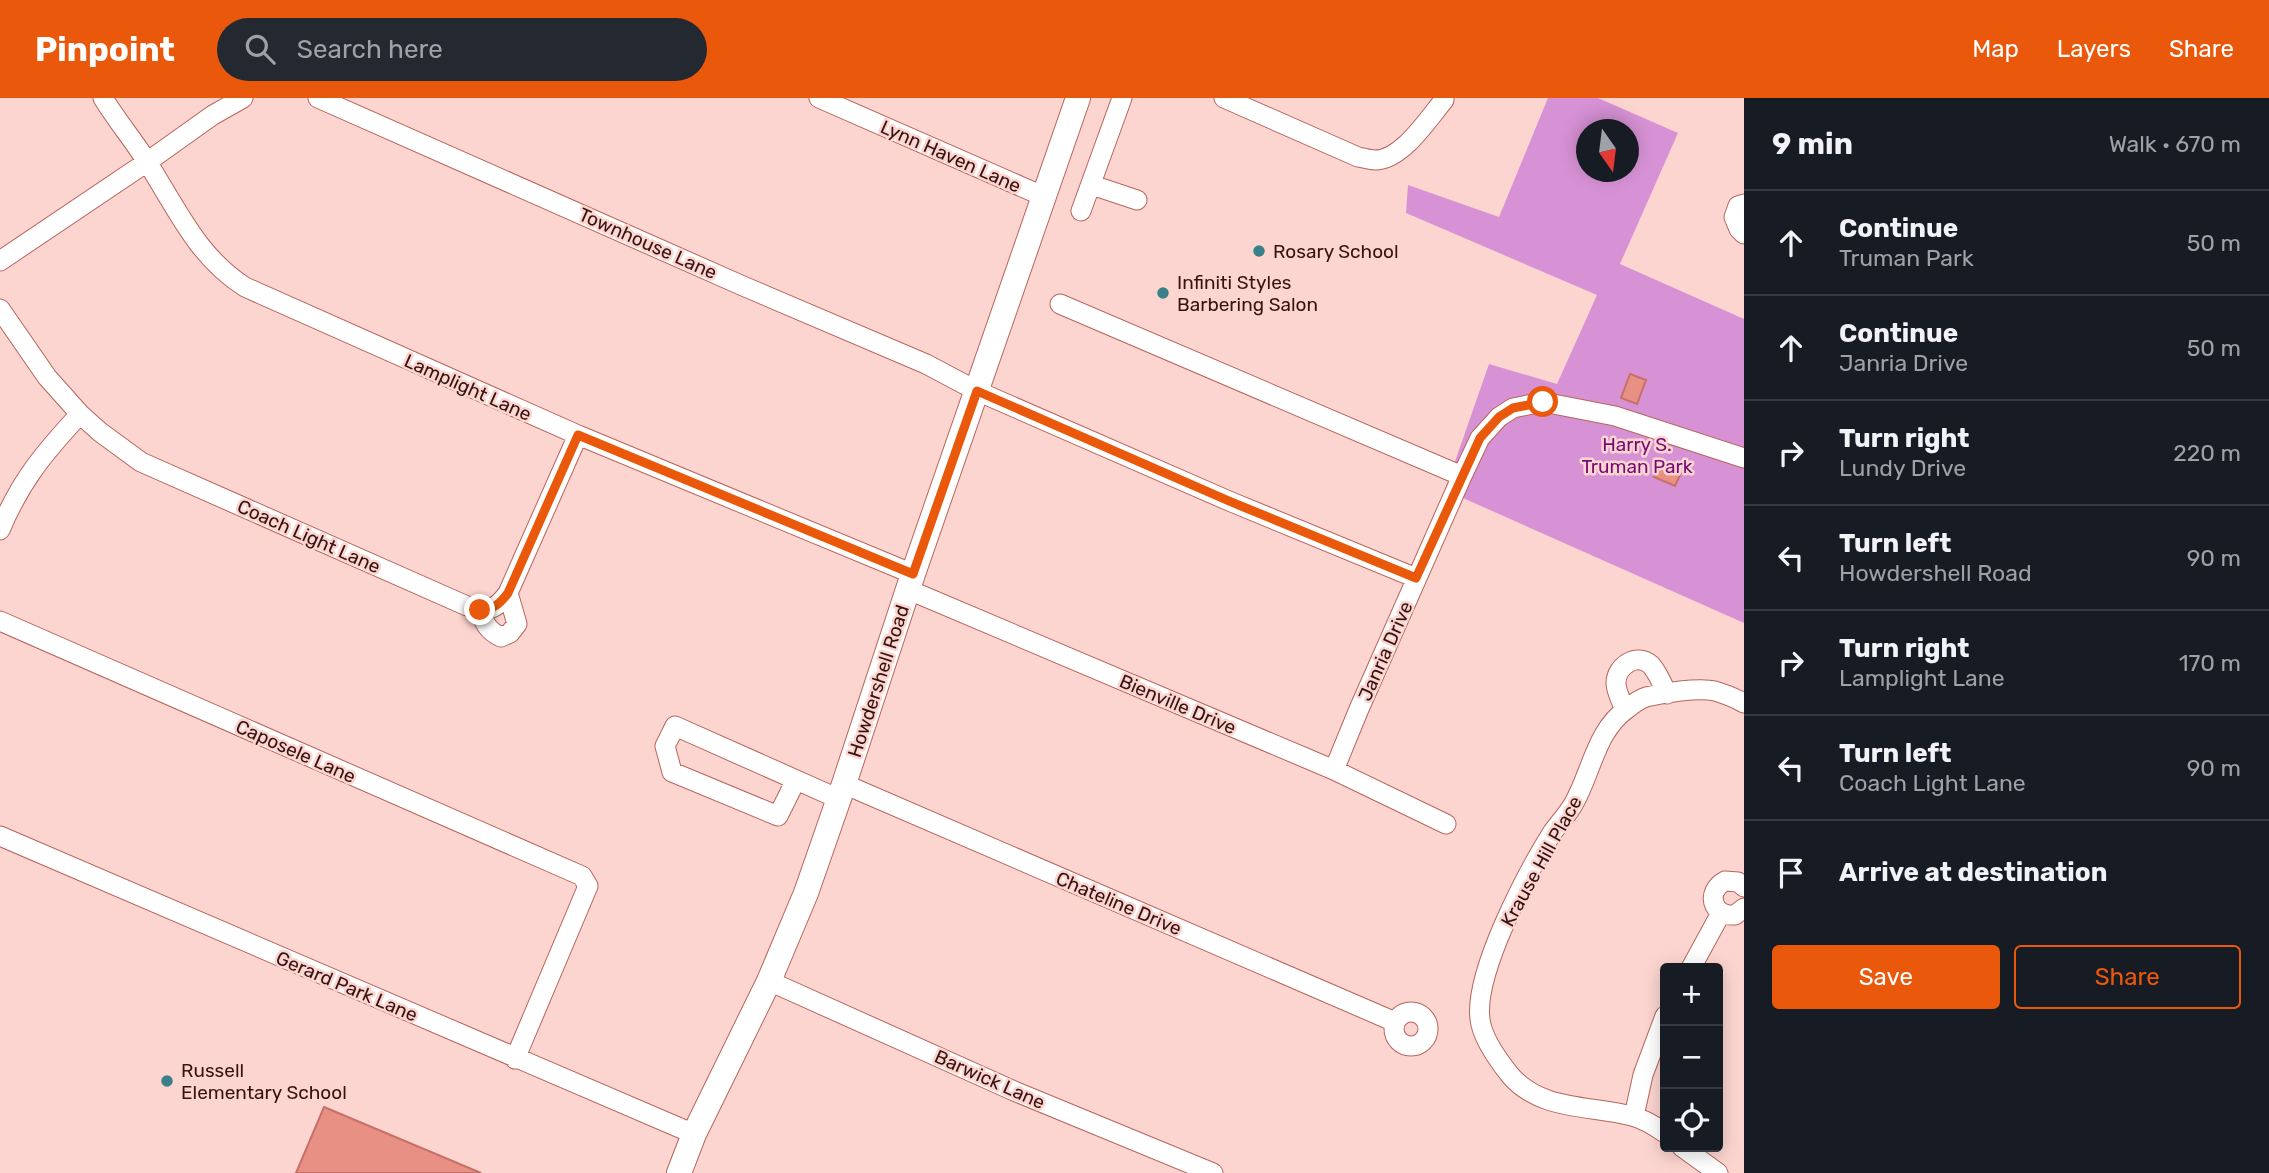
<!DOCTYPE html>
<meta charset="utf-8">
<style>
body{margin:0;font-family:Rubik,sans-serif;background:#242831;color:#f1f3f6}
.controls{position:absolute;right:21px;bottom:21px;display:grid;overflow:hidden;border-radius:7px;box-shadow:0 4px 18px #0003}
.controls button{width:63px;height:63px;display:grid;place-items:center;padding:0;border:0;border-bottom:2px solid #363941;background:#171b24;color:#f1f3f6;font:35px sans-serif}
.compass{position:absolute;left:1576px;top:21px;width:63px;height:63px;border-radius:50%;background:#171b24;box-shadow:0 4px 18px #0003;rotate:166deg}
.stop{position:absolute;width:21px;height:21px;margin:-16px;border:5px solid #ea580c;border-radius:50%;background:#fff}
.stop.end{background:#ea580c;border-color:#fff;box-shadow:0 2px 7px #0008}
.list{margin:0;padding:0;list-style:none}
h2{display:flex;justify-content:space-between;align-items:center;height:91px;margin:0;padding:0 28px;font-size:30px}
h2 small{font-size:23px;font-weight:400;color:#9ea1a6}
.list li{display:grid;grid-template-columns:46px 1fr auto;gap:21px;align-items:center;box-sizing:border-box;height:105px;padding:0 28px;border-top:2px solid #363941}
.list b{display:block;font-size:26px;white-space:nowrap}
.list p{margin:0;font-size:23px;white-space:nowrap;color:#9ea1a6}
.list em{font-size:23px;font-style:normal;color:#9ea1a6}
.actions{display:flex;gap:14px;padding:21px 28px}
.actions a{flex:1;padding:16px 0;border:2px solid #ea580c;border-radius:7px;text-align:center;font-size:24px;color:#ea580c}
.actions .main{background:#ea580c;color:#fff}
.icon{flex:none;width:38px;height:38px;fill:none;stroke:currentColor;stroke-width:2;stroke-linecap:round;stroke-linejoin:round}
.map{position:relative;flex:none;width:1744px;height:1075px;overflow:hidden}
header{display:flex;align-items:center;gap:42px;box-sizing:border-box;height:98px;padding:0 35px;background:#ea580c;color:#fff}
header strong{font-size:33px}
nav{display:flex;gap:38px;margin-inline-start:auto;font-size:24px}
.search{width:490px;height:63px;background:#242831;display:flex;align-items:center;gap:18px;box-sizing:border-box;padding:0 24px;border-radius:38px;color:#9ea1a6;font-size:26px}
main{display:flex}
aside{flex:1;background:#171b24}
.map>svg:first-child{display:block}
.green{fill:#d792d5;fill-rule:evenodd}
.building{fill:#e99085;stroke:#c67066;stroke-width:2}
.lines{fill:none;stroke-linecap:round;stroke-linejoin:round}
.minor-casing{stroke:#b8645a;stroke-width:21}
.major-casing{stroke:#b8645a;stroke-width:26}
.minor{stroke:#fff;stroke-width:19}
.major{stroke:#fff;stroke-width:24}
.route{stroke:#ea580c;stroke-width:9}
.poi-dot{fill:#39808a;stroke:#fcd5d0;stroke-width:2.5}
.labels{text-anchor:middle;stroke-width:5;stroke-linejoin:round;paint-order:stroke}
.street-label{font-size:19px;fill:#351310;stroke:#fcd5d0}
.poi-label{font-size:19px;fill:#351310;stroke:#fcd5d0;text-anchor:start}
.park-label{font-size:19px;fill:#770978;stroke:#fcd5d0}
</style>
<header>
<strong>Pinpoint</strong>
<div class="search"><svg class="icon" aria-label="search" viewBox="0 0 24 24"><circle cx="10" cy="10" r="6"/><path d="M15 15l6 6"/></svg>Search here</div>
<nav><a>Map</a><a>Layers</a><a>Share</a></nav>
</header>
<main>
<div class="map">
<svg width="1744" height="1075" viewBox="0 0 1744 1075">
<rect width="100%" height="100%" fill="#fcd5d0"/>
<path class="green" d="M1548,0H1598L1678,35L1620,166L1744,221V525L1445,392L1489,266L1557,286L1597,197L1406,115L1408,87L1499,119ZM1587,32H1629V74H1587Z"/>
<path class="building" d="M1630,276L1646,282L1637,306L1621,300Z
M1660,366L1681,375L1675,388L1654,379Z
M324,1009L481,1075H296Z"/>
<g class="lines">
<g class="minor-casing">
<path id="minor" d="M103,0C117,23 135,44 149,67C178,113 198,159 245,189L578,337L913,476
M318,0L743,188L926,266L977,293L1229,403L1416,480
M819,0L1045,99
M1224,0L1358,59C1364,60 1370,62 1375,62C1402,62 1428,21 1444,2
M1092,87L1137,102
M1744,106L1738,108L1734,119L1739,131L1744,136
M1081,113L1122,0
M0,163L147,64L213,17L243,0
M1060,206L1462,378
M0,211L47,279L80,316L100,334L141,364L467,508C487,514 495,513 508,495L578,337
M0,432C21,382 44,355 80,316
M909,492L1334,672L1446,726
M480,512C484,525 488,533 501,539L510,535L517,526L508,495
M0,523L582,778L588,788L515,961
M1625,612C1622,604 1616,594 1616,585C1616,568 1637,554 1651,567C1658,575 1663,587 1667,596
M1334,672L1359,611L1462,378L1480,340L1499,319L1513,310L1543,304L1615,318L1744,360
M796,682L778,718L672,674L665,648L675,628L839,701
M844,686L1395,924
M0,738L694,1036
M1744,789L1738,784L1725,783C1705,794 1712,819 1735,817L1744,810
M1691,870L1721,815
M769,883L1014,993L1213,1075
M1394 931a17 17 0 1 1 34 0a17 17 0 1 1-34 0Z
M1634,1018L1643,977L1665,918
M1665,1035C1655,1028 1644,1021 1632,1018C1590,1007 1540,1013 1510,977C1498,962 1482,940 1480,921C1474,875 1527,775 1552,735C1559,725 1568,716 1574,705C1592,673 1596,632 1628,610C1633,606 1640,601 1646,599C1663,595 1698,589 1715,593C1725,596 1735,600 1744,605
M1682,1049L1718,1075"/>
</g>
<g class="major-casing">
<path id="major" d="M679,1075L694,1036L769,883L806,795L844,686L913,476L1078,0"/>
</g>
<use href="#minor" class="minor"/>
<use href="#major" class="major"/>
</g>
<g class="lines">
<path class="route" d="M480,512C494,511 500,506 508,495L578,337L913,476L977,293L1229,403L1416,480L1480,340L1499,319L1513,310L1543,304"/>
</g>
<g class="poi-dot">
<circle cx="1259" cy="153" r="7"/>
<circle cx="1163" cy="195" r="7"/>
<circle cx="167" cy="983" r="7"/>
</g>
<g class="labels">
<g class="street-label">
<text transform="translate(951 58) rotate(24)" y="7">Lynn Haven Lane</text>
<text transform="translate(648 145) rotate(24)" y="7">Townhouse Lane</text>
<text transform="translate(468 289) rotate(24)" y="7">Lamplight Lane</text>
<text transform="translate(309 438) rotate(24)" y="7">Coach Light Lane</text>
<text transform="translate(1385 553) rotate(-66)" y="7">Janria Drive</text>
<text transform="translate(878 583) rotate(-72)" y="7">Howdershell Road</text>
<text transform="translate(1178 606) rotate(23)" y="7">Bienville Drive</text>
<text transform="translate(296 653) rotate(24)" y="7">Caposele Lane</text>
<text transform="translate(1541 763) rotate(-61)" y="7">Krause Hill Place</text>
<text transform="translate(1119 805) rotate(23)" y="7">Chateline Drive</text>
<text transform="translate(347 888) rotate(23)" y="7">Gerard Park Lane</text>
<text transform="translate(990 981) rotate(24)" y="7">Barwick Lane</text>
</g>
<g class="poi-label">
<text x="1273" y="160">Rosary School</text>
<text x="1177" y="191">Infiniti Styles<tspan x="1177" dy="22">Barbering Salon</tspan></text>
<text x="181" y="979">Russell<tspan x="181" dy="22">Elementary School</tspan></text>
</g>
<g class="park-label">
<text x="1637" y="353">Harry S.<tspan x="1637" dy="22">Truman Park</tspan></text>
</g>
</g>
</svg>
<div class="controls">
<button>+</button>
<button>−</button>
<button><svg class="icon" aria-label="locate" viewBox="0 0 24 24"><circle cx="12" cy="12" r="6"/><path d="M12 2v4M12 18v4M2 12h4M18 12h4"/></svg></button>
</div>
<svg class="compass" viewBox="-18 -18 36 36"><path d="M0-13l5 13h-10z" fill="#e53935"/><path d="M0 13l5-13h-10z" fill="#9ea1a6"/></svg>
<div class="stop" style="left:1543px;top:304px"></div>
<div class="stop end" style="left:480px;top:512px"></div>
</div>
<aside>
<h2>9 min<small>Walk · 670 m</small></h2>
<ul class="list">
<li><svg class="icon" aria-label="ahead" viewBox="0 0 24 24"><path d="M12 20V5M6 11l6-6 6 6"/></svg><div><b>Continue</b><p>Truman Park</p></div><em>50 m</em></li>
<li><svg class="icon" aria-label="ahead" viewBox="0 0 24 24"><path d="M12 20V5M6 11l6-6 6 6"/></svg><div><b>Continue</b><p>Janria Drive</p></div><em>50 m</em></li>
<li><svg class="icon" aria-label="right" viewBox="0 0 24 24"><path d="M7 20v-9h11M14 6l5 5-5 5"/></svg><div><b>Turn right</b><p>Lundy Drive</p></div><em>220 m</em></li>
<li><svg class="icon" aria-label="left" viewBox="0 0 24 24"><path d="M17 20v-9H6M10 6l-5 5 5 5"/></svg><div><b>Turn left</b><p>Howdershell Road</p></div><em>90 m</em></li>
<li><svg class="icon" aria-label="right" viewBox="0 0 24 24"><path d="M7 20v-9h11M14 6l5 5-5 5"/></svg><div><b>Turn right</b><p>Lamplight Lane</p></div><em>170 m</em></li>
<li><svg class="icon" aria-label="left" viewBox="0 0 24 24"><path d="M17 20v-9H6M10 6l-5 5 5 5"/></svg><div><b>Turn left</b><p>Coach Light Lane</p></div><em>90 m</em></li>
<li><svg class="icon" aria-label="arrive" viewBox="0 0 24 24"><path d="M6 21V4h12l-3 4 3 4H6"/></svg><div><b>Arrive at destination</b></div></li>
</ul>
<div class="actions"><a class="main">Save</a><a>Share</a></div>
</aside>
</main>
